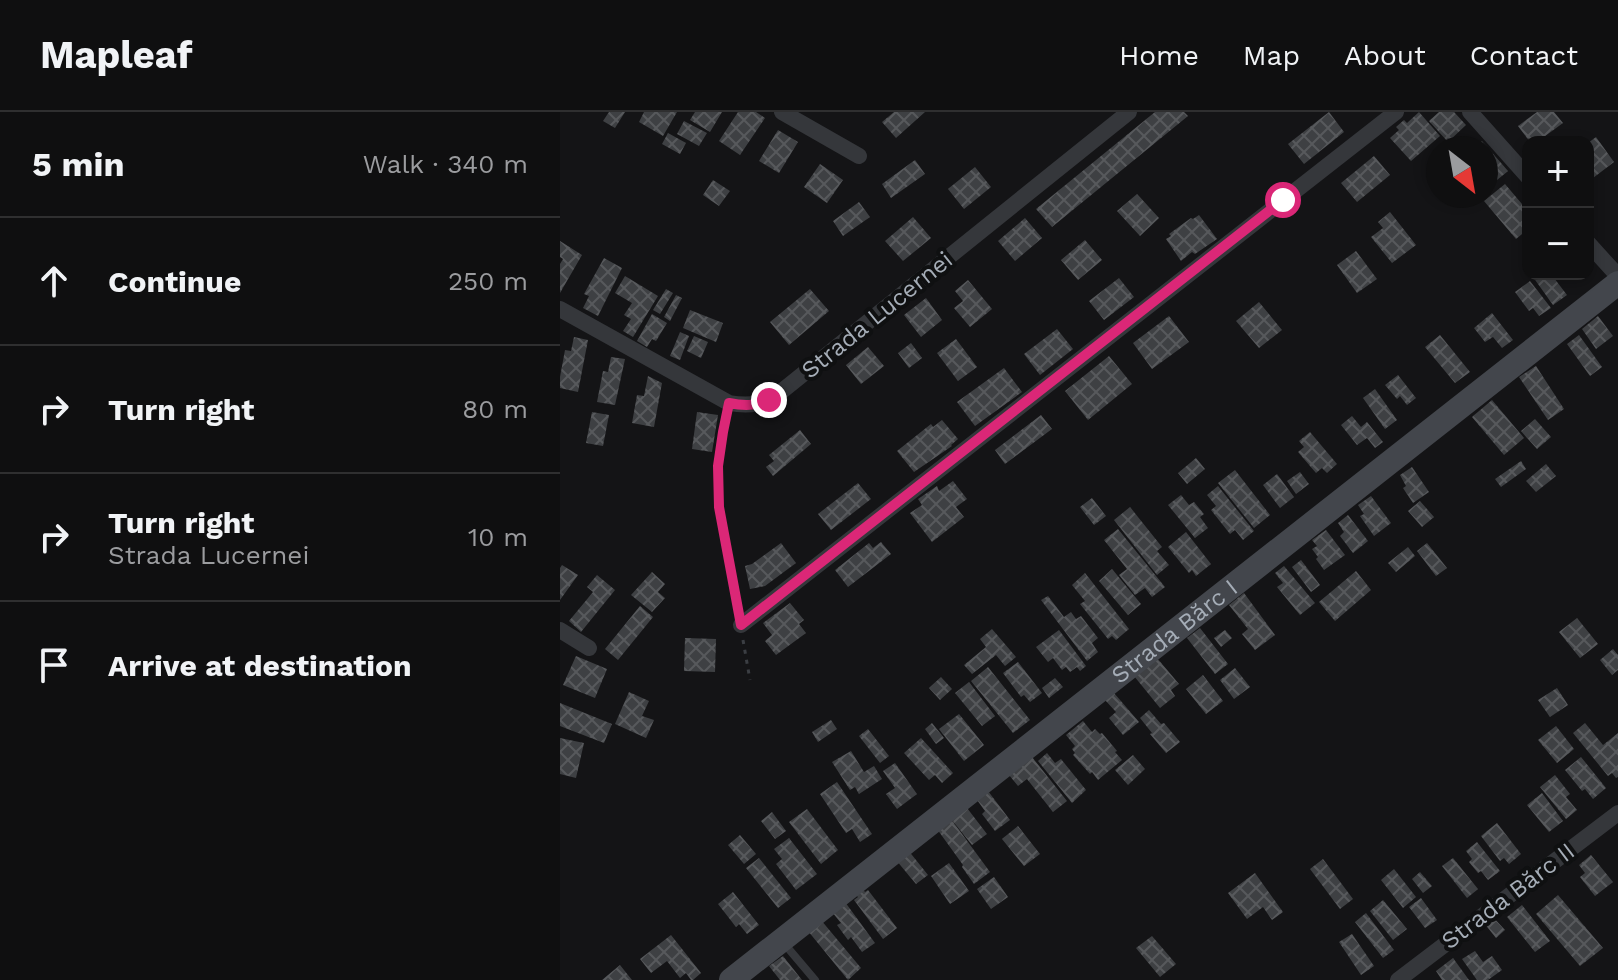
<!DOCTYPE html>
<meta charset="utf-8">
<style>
body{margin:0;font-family:"Work Sans",sans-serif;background:#181819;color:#f1f3f6}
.controls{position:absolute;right:24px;top:24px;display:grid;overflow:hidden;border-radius:16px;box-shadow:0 4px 12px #0003}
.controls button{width:72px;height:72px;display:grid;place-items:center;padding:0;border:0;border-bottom:2px solid #2f2f30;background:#0f0f10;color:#f1f3f6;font:40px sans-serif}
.compass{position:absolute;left:866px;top:24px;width:72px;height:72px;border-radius:50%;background:#0f0f10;box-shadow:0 4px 12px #0003;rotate:149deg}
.stop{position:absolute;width:24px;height:24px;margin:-18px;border:6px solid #db2777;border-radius:50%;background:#fff}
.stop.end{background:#db2777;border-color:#fff;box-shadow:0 2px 8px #0008}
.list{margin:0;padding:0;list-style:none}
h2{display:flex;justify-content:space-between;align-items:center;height:104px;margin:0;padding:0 32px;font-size:34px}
h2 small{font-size:26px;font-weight:400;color:#9b9c9f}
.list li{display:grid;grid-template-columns:52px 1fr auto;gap:24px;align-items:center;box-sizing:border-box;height:128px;padding:0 32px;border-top:2px solid #2f2f30}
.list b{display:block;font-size:30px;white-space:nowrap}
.list p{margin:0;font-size:26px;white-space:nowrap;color:#9b9c9f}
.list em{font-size:26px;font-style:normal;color:#9b9c9f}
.icon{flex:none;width:44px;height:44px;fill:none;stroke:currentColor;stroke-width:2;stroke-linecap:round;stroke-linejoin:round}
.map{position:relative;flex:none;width:1058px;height:868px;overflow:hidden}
header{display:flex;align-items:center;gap:48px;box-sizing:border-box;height:112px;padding:0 40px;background:#0f0f10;border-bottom:2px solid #2f2f30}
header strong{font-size:38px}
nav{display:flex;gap:44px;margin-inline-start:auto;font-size:28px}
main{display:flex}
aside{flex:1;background:#0f0f10}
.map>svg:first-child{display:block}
.building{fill:url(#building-cross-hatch)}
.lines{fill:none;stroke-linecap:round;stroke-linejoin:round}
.path{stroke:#3b3e43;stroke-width:3;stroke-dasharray:4 6;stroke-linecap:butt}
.lane{stroke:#35373b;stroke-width:8}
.street{stroke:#35373b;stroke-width:16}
.secondary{stroke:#43464c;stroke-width:24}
.route{stroke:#db2777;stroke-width:10}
.labels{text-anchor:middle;stroke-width:8;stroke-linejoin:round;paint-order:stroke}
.street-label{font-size:24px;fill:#a5adb7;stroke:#0f1011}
</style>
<header>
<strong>Mapleaf</strong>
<nav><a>Home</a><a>Map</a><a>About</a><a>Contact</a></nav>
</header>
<main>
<aside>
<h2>5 min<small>Walk · 340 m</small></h2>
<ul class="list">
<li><svg class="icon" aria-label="ahead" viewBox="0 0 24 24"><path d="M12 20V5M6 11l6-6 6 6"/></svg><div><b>Continue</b></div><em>250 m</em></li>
<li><svg class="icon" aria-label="right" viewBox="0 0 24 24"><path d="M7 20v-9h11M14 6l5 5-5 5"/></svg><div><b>Turn right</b></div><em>80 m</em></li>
<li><svg class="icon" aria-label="right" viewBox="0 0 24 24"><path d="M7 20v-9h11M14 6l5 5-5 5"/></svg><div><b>Turn right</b><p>Strada Lucernei</p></div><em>10 m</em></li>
<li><svg class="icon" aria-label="arrive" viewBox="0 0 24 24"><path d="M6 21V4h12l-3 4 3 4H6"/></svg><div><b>Arrive at destination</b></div></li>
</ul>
</aside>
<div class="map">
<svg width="1058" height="868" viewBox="0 0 1058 868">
<defs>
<pattern id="building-cross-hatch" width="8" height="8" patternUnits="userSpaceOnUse" patternTransform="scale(2)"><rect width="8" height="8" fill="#3e4043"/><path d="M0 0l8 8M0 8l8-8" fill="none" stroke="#57595c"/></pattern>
</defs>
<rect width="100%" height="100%" fill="#141416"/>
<path class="building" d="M49,0H65L55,16L43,9Z
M84,0H117L103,24L79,10Z
M135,0H162L150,20L130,8Z
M178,0H196L205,6L180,43L159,29Z
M334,0H365L336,26L322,10Z
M595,0H624L628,4L492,115L476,97Z
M769,0L784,20L744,52L728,32Z
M859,0L880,24L851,49L830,26L839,18L836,15L844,8L847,11Z
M879,0H894L906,13L888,30L869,9Z
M977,0H994L1003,11L977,30H970L958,14Z
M124,9L147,21L139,34L117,22Z
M218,18L238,30L219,61L199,49Z
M108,21L126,31L120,42L102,32Z
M1036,25L1054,50L1033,66L1028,58V31Z
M922,29L948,59L926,77V36H914Z
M814,44L830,63L797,90L781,71Z
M355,48L365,62L331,86L322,72Z
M260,52L283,68L267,91L244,75Z
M415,55L431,75L404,97L388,77Z
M153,68L170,79L159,94L143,83Z
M945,72L968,99V117L956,127L924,89Z
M577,82L599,106L580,124L557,99Z
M299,90L310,105L283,124L273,109Z
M830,100L856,133L832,151L811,125L823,116L818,110Z
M639,103L657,127L635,142L632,140L621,149L606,127L611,124L609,122L631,106L633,107Z
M353,105L371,126L343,149L325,129Z
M465,106L482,126L455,149L438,129Z
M525,128L542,148L518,168L501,148Z
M0,129L22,143L0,181V152L3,147L0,145Z
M796,139L817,167L797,181L777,153Z
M44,146L62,156L38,204L23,196L29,184L24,182Z
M977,162H991L1007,183L993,193L973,165Z
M65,164L98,184L73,225L63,219L71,207L64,203L72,191L55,181Z
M559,166L574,185L544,208L529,189Z
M408,168L432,197L410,215L394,196L403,189L395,179Z
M970,169L991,196L979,204L973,196L969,199L955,180Z
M106,177L113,181L100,202L93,198Z
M250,177L269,199L229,233L210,210Z
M116,183L122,186L110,209L104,205Z
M366,186L382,208L361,225L344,203Z
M699,190L722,218L699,236L676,209Z
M130,198L163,211L156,230L123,216Z
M932,201L953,228L942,236L933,225L925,230L914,216Z
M92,202L107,211L96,229L92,227L87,235L77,229Z
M609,204L629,230L592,257L573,231Z
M1038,204L1053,224L1036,237L1022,217Z
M497,217L513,237L480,263L464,242Z
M120,220L129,224L120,248L110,244Z
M880,223L910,260L895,271L865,235Z
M1019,223L1042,255L1030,264L1007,232Z
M134,224L148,230L141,246L127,239Z
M14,225L28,228L18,280L0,276V265L5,238L11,239Z
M396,227L417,255L398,269L377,241Z
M351,231L362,246L349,256L338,241Z
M308,235L324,254L301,272L286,253Z
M549,244L572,272L528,308L505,279Z
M51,245L65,247L55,293L37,290L43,259L48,260Z
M976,254L1004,297L988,308L959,265Z
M444,256L462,280L415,314L397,290Z
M838,263L856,286L847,293L840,284L837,287L825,273Z
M88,264L102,271L94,315L72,311L77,283L84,284Z
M815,277L837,308L825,317L803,286Z
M932,288L964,326L944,343L912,305Z
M32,300L49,303L43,334L26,331Z
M137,300L158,303L152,340L132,337Z
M481,303L492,317L445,352L435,338Z
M792,304L801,315L807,310L823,330L815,336L807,326L797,333L781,313Z
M975,307L991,325L977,337L961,319Z
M382,308L398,327L391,333L392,334L354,360L337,339L371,312L373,315Z
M240,318L251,332L213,364L206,355L214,349L209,343Z
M750,320L777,352L767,361L762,356L756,361L738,340L744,335L739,329Z
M636,346L645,357L627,372L618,361Z
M961,349L966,357L941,375L935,367Z
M986,352L996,364L976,380L966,369Z
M852,355L869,380L853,391L843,376L846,374L840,363Z
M675,358L710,403L694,416L658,371Z
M740,360L749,372L736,382L727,369Z
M717,362L734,385L720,396L703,373Z
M393,369L407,387L396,395L404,405L372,430L350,401L362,393L358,387L377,374L379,379Z
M298,371L311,387L271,418L258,402Z
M658,374L694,419L683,428L675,418L670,422L651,398L656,394L647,383Z
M621,383L629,393L634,390L644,402L640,405L648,416L635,426L608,393Z
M811,384L831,411L814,424L800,404L804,402L798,393Z
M532,386L546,404L534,413L520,395Z
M860,389L874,405L862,415L848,399Z
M570,395L602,435L597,439L609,453L597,463L554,408Z
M788,403L808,429L793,441L780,424L784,420L778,411Z
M558,417L605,475L592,485L585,476L575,483L559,463L567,457L544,428Z
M766,418L785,443L764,458L756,447L758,445L752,437L757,434L752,428Z
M626,420L651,452L636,464L632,458L629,461L608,435Z
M321,430L331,442L288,475L275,458L309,431L313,436Z
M221,431L236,451L205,474L190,477L185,454L192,452Z
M867,431L887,456L876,464L857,439Z
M848,435L855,444L836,460L828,451Z
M741,448L760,473L751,480L732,455Z
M2,453L18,463L0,488V456Z
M724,454L755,491L740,503L717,475L723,471L715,461Z
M552,457L581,492L568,503L539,469Z
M796,459L811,478L775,509L759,490Z
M92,460L105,472L98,480L105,486L92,500L71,483Z
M525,461L569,517L556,528L552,524L548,527L520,492L525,489L512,473Z
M37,463L55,478L21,520L9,509L33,480L27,475Z
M684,481L715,523L695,538L682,522L688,517L669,493Z
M488,484L504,505L511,500L516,507L521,504L538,526L532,531L538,540L527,549L481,488Z
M230,491L244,508L239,512L246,521L216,543L205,529L212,523L203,511Z
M80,494L93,505L58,548L45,537Z
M1017,506L1038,532L1020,546L999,520Z
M640,516L668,552L655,562L627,526Z
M432,517L456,545L445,554L436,543L412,562L404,553L426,535L420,527Z
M499,518L526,554L520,559L517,555L510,560L506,555L502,558L493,546L488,550L476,535Z
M665,518L672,526L661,535L654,526Z
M125,526L156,527L155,560L124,559Z
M1053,537L1058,543V558L1052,563L1040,548Z
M16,544L47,557L35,586L3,573Z
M597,546L619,572L611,578L615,584L600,596L574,564Z
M458,550L482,581L470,590L464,583L461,585L443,561Z
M428,555L470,608L453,621L411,569Z
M675,556L690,575L674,587L660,568Z
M643,563L663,589L646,602L626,577Z
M381,565L392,577L380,588L369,576Z
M495,566L503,575L489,586L482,576Z
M409,570L435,604L422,614L395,581Z
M997,576L1008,593L990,605L978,588Z
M69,580L89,589L82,604L94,608L86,626L55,612Z
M554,581L579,610L563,623L549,606L556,600L545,588Z
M0,591L52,612L44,631L0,614Z
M589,598L601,612L604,611L620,630L606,641L590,622L592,621L580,606Z
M399,602L424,633L404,649L379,617Z
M271,608L277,617L258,630L252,620Z
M523,609L532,620L535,617L540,622L542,621L557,639L555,640L562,648L538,668L532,660L530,662L513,643L515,641L512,637L515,634L506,623Z
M372,611L384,626L376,632L365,617Z
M1025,611L1043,633L1058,621V665L1056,666L1052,661L1048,664L1013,621Z
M996,614L1014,637L997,651L978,628Z
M308,617L329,644L320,651L299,624Z
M0,626L24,631L16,666L0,662Z
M361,626L393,661L382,671L375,663L369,668L344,641Z
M291,639L304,660L314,654L322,667L299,682L295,675L290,678L272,650Z
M487,641L495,651L501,647L526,678L512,691L478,649Z
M573,643L585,657L568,673L555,658Z
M472,645L507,689L493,700L467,667L458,674L449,663Z
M1021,645L1046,676L1033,687L1025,677L1022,679L1005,658Z
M335,651L357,682L337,697L326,682L335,676L323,659Z
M995,663L1010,682L1006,685L1017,698L1006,707L980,675Z
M277,670L312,722L300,730L292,717L286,721L260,682Z
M428,679L450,708L435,719L422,702L425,699L417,688Z
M982,681L1003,709L989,720L967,693Z
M407,696L427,722L412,733L392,708Z
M247,697L278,738L261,752L229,710Z
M212,700L226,719L215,727L201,709Z
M391,707L430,760L414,772L402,755L403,753L377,717Z
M937,711L961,742L949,752L944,746L940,749L921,724Z
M458,714L480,742L464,754L442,727Z
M180,723L196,742L184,752L168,733Z
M229,726L257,762L236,778L216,752L222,747L214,737Z
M917,730L940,759L928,768L921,759L918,761L909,750L912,747L906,739Z
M348,738L368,763L356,772L336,748Z
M1031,743L1053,770L1035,784L1020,765L1025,761L1019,753Z
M199,746L231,786L218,796L186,756Z
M893,746L918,777L907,786L882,754Z
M763,747L793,787L780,797L750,757Z
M389,751L409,779L390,792L371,764Z
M834,757L856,785L843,796L821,768Z
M860,760L872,774L863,781L852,767Z
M695,761L723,800L712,808L703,795L687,807L668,781Z
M434,765L448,785L431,797L417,777Z
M302,776L305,780L308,778L337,816L323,827L294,788L298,785L295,782Z
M173,780L199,813L187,822L179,812L176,815L158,792Z
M998,783L1043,836L1020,854L976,802Z
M861,786L877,808L865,816L849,795Z
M823,788L847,817L833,828L810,799Z
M285,790L315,831L302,840L291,825L288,828L277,813L281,811L272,800Z
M962,793L990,829L975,840L947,805Z
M806,801L834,838L823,846L795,810Z
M932,804L945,818L936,826L924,811Z
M261,808L301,856L288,868L248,819Z
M792,822L814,854L801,863L779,830Z
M111,823L141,861L133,868H131L126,861L120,866L107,849L91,861L80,847Z
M592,824L616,852L600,865L576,836Z
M915,839L923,850L932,844L942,858L928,868H917L902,847Z
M223,844L242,868H220L209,854Z
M893,846L909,868H882L876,859Z
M60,853L72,868H42Z"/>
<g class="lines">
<path class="path" d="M166,307L158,354L159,395L177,493
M183,528L190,568"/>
<path class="lane" d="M222,829L255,868"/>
<path class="street" d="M222,0L299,44
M910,0L968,65
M1028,131L1058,164
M0,197L169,291C191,295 204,292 222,279L569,0
M181,513L836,0
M0,518L29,536
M838,868L1058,701"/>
<path class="secondary" id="s1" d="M171,868L1058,171"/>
</g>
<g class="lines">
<path class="route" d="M209,288C195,294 184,294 169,291L163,320L158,354L159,395L181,513L723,88"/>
</g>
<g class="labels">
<g class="street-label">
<text transform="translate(317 203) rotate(-39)" y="8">Strada Lucernei</text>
<text dy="8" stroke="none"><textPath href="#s1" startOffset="564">Strada Bărc I</textPath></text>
<text transform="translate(948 784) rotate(-37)" y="8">Strada Bărc II</text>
</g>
</g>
</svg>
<div class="controls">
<button>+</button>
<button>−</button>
</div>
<svg class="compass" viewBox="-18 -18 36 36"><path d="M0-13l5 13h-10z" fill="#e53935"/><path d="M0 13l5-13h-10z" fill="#9b9c9f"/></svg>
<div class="stop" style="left:723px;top:88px"></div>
<div class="stop end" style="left:209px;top:288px"></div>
</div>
</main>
